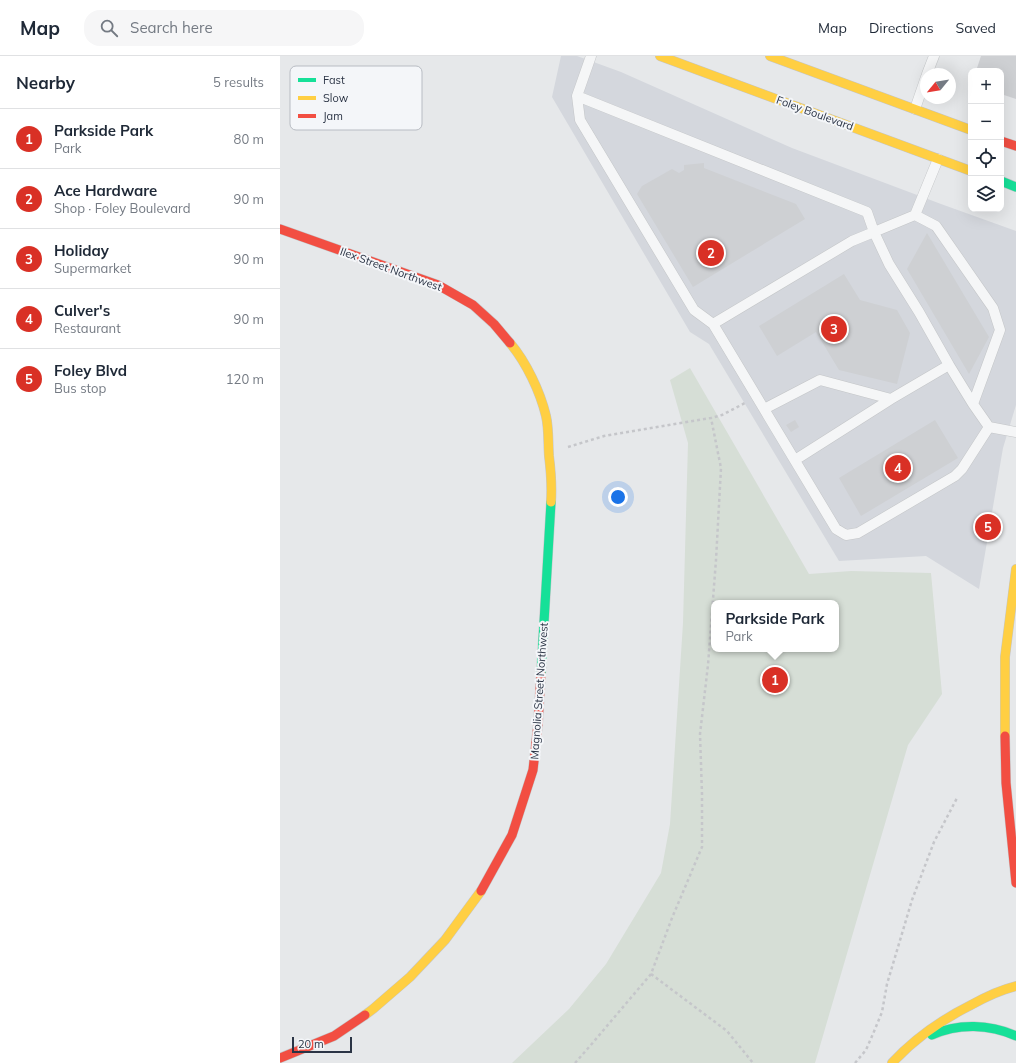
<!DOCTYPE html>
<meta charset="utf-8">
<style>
body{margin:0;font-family:Mulish,sans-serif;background:#f6f6f7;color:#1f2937}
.controls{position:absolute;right:12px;top:12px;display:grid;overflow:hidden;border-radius:8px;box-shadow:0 4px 16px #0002}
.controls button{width:36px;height:36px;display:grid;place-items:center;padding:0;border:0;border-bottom:1px solid #e0e1e3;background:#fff;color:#1f2937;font:20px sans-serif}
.compass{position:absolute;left:640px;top:12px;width:36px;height:36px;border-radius:50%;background:#fff;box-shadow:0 4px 16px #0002;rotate:240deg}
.scale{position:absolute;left:12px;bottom:10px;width:60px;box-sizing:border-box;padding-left:4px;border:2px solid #2b3445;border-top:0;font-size:11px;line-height:14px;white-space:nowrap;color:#2b3445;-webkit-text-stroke:3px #f4f6f9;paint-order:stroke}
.you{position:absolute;left:338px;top:441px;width:14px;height:14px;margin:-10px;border:3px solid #fff;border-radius:50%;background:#1a73e8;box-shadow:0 0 0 6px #1a73e833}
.badge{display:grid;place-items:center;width:26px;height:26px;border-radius:50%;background:#d93025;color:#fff;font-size:13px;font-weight:700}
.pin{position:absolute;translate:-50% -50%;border:2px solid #fff;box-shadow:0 1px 4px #0006}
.popup{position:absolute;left:431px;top:544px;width:128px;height:52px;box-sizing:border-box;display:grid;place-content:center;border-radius:8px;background:#fff;filter:drop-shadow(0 1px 3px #0005);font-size:13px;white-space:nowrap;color:#747a83}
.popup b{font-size:15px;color:#1f2937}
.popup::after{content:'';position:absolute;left:50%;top:100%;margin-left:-8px;border:8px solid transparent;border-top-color:#fff}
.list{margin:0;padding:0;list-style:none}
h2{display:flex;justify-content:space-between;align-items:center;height:52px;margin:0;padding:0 16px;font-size:17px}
h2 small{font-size:13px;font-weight:400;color:#747a83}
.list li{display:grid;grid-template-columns:26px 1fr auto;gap:12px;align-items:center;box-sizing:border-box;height:60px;padding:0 16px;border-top:1px solid #e0e1e3}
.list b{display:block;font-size:15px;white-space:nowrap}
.list p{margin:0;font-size:13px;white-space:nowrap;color:#747a83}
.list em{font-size:13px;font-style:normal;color:#747a83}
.icon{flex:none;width:22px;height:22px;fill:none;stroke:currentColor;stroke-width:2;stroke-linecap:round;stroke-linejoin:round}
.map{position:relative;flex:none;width:736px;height:1007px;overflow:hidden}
header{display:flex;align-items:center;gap:24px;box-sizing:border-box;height:56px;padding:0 20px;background:#fff;border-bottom:1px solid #e0e1e3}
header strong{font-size:19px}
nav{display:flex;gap:22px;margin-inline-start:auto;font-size:14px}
.search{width:280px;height:36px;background:#f6f6f7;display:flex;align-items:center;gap:10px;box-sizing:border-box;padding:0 14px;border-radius:16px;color:#747a83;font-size:15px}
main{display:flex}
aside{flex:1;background:#fff}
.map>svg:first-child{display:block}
.built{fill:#d4d7dd}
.green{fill:#d6ded6;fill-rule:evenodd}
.building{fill:#ced0d3}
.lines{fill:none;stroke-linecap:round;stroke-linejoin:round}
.lane-casing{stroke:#c4c6c8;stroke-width:11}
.fast-casing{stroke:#c4c6c8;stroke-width:10}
.slow-casing{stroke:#c4c6c8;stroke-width:10}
.jam-casing{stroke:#c4c6c8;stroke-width:10}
.path{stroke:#c5c6ca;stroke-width:2.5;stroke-dasharray:3 3;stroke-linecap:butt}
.lane{stroke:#f5f6f7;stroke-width:10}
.fast{stroke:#16e098;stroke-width:9}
.slow{stroke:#ffcf43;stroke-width:9}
.jam{stroke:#f24e42;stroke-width:9}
.labels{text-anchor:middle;stroke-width:4;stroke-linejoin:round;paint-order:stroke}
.street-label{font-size:11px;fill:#2b3445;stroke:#f4f6f9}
.key{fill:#f4f6f9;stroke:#b8bcc3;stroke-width:1}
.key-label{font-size:11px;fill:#2b3445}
</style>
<header>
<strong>Map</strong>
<div class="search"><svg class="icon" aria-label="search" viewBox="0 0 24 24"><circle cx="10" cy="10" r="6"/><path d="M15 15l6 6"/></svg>Search here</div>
<nav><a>Map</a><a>Directions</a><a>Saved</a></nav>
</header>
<main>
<aside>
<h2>Nearby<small>5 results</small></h2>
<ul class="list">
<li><span class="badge">1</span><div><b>Parkside Park</b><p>Park</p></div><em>80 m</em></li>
<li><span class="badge">2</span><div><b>Ace Hardware</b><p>Shop · Foley Boulevard</p></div><em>90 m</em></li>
<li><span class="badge">3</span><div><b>Holiday</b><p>Supermarket</p></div><em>90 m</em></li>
<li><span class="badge">4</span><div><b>Culver's</b><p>Restaurant</p></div><em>90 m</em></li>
<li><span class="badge">5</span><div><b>Foley Blvd</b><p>Bus stop</p></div><em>120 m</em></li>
</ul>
</aside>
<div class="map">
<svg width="736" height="1007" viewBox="0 0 736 1007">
<rect width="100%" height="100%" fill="#e6e8ea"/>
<path class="built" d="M281,0H297L341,16L512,92L661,148L736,175V349L723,392L699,533L646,500L559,505L429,288L410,276L272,41Z"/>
<path class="green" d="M410,312L529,518L571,515L651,517L662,638L628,689L535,1007H232L289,953L326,908L381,817L390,768L403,567L408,387L390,324ZM434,547H556V593H434Z"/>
<path class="building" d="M701,0H736V43L721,38V15H696Z
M424,107V112L516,148L525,163L413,231L357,138L362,130L392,113L399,117L404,114V109Z
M647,177L709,281L689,318L627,213Z
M564,218L580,244L617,254L630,277L617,328L559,314L536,276L497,300L479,270Z
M515,364L519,371L511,376L506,369Z
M655,364L678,402L581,460L559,422Z"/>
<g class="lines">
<g class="lane-casing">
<path id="lane" d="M311,0L297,40L300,64L414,254L433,268L484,353L540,324L611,343L669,309L693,348L709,371L736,376
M647,18L654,0
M297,40L587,156L594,176L635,159L658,103
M635,53L646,21
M635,159L656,170L713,252L720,274L693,348
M433,268L572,185L594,176L609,208L639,256L669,309
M484,353L556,473L566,479L578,477L675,420L682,413L709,371
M515,404L611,343"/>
</g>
<g class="fast-casing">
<path id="fast" d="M721,125L736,131
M261,618L271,446
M652,979C678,967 710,968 736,980"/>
</g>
<g class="slow-casing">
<path id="slow" d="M380,0L691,115
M490,0L691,74
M230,287C246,306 260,335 266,360C269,373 268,387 269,400C271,416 272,431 271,446
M725,680V601L736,513
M85,959L93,953L130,921L165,884L201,835
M612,1007C635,982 661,964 691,949C705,941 720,934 736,930"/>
</g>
<g class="jam-casing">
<path id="jam" d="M721,85L736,90
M0,173L158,229L193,249L214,268L230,287
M725,680L726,727L736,827
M201,835L232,779L253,714L258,668L261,618
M0,1002L54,980L85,959"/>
</g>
<path class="path" d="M288,391L324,380L431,362L442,359L465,347
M371,918L447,975L473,1007
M295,1007L310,990L371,918L392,862L422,791V738L420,678L428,609L436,504L441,412L431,362
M575,1007L586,994L593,978L602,956L607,928L632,844L654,786L677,742"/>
<use href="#lane" class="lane"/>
<use href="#fast" class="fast"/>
<use href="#slow" class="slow"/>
<use href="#jam" class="jam"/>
</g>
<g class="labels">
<g class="street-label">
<text transform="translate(535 57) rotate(20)" y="4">Foley Boulevard</text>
<text transform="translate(111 213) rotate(20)" y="4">Ilex Street Northwest</text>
<text transform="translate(259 635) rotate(-86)" y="4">Magnolia Street Northwest</text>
</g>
</g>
<rect x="10" y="10" width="132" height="64" rx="6" class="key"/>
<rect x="18" y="22" width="18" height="4" fill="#16e098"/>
<rect x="18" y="40" width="18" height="4" fill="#ffcf43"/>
<rect x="18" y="58" width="18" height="4" fill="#f24e42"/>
<g class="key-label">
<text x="43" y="28">Fast</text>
<text x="43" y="46">Slow</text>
<text x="43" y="64">Jam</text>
</g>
</svg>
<div class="controls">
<button>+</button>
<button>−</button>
<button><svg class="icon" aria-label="locate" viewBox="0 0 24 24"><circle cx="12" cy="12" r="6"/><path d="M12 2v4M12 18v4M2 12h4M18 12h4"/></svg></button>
<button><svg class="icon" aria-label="layers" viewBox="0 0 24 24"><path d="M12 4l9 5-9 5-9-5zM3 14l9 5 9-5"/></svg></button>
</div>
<svg class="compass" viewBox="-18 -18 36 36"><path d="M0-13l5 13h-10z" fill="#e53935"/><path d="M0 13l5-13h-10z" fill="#747a83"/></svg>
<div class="scale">20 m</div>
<div class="you"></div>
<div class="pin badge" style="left:495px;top:624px">1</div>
<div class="popup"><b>Parkside Park</b>Park</div>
<div class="pin badge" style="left:431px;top:197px">2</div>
<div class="pin badge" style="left:554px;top:273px">3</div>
<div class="pin badge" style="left:618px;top:412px">4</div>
<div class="pin badge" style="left:708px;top:471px">5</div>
</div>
</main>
